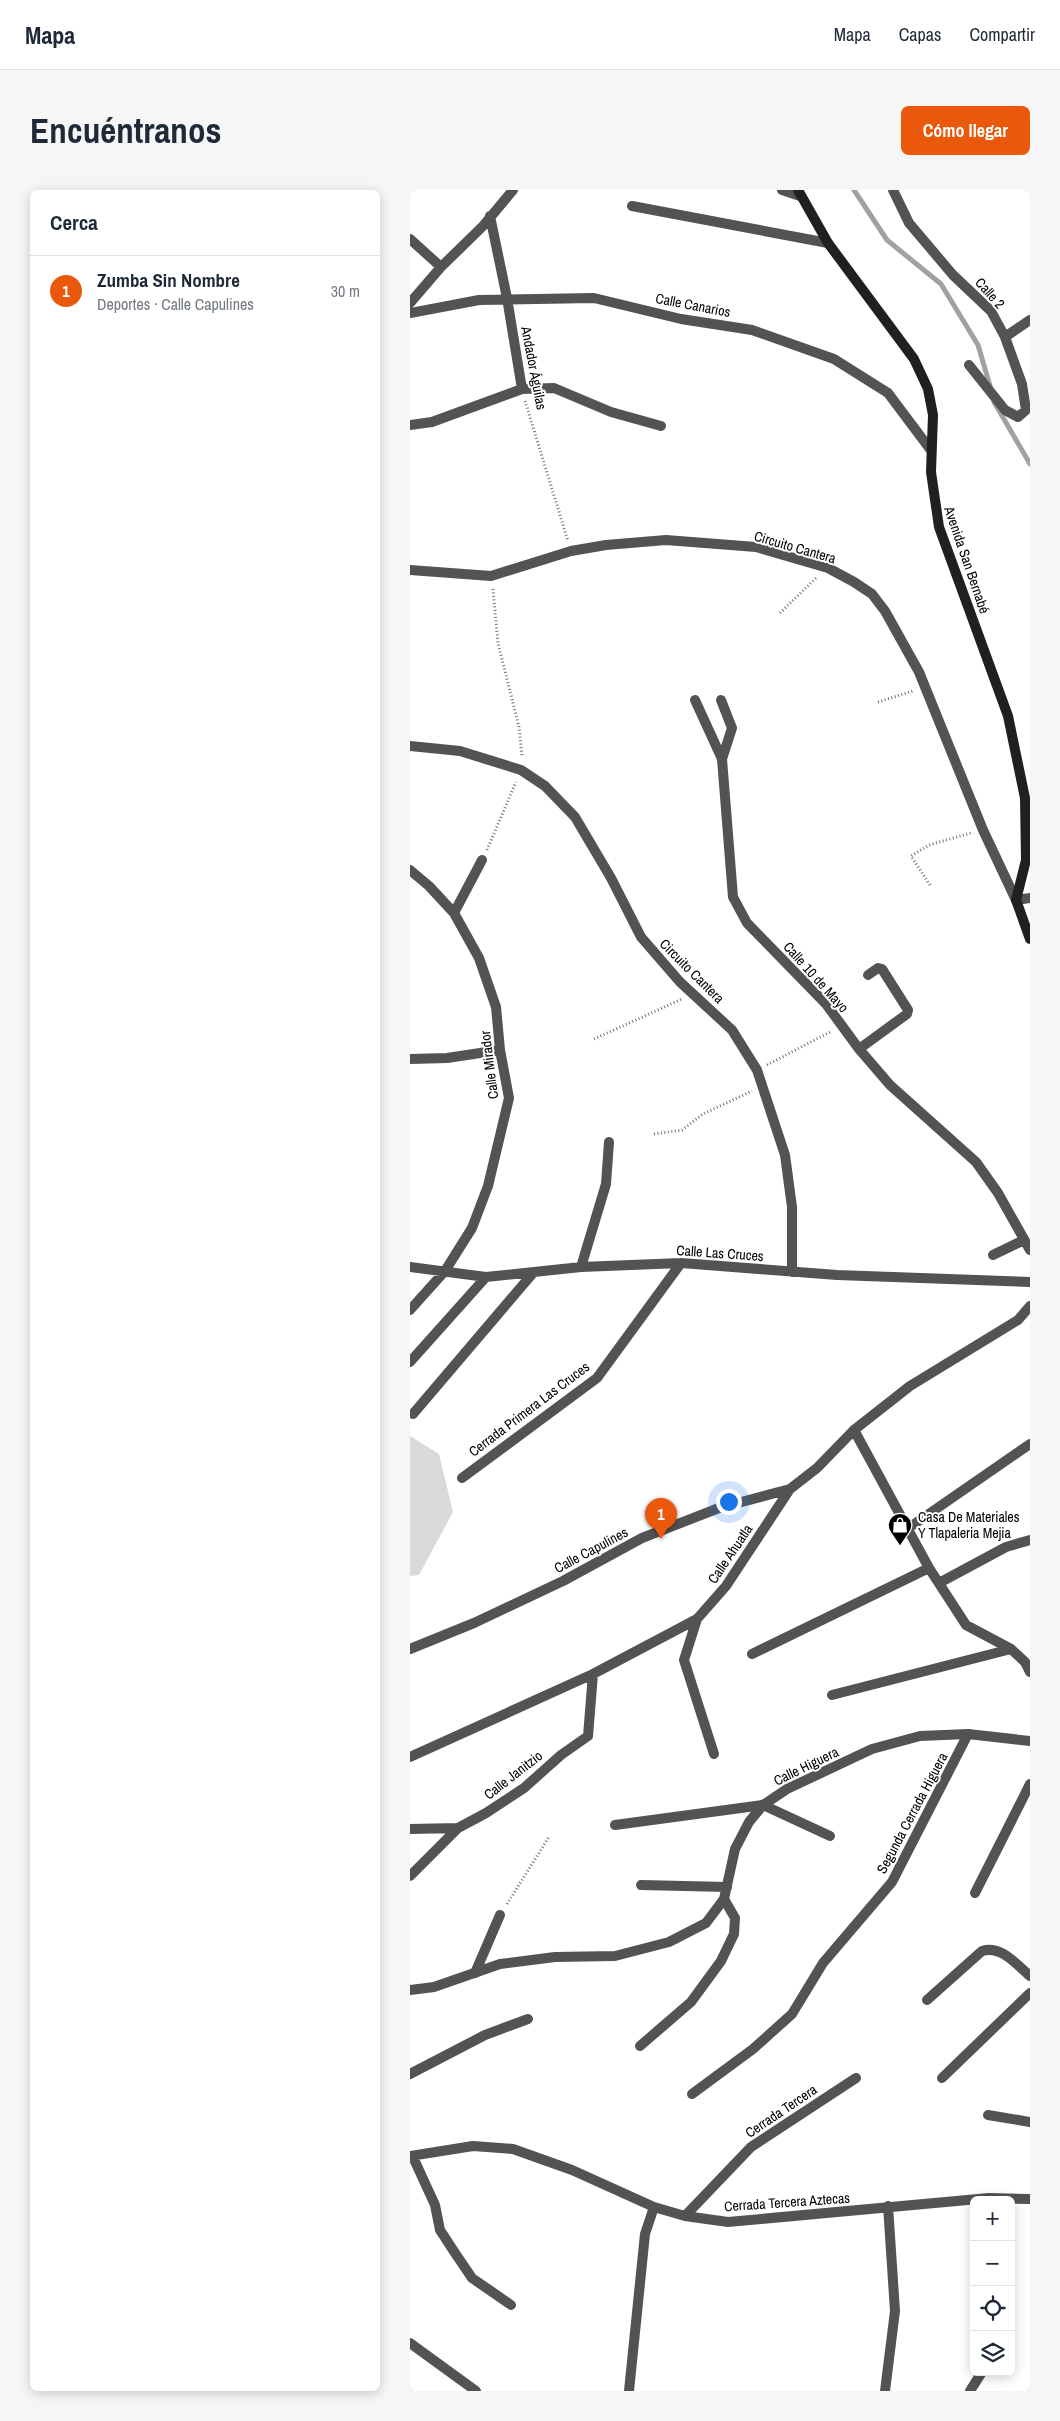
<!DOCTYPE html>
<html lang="es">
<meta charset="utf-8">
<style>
body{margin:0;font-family:"Archivo Narrow",sans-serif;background:#f6f6f7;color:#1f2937}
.controls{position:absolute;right:15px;bottom:15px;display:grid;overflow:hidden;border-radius:8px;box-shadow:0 2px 12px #0003}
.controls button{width:45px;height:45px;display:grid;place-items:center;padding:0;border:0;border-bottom:1px solid #e0e1e3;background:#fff;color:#1f2937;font:25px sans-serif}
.you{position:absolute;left:318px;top:1311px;width:18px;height:18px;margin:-12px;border:4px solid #fff;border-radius:50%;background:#1a73e8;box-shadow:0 0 0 8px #1a73e833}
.badge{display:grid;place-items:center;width:32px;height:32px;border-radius:50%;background:#ea580c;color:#fff;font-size:16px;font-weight:700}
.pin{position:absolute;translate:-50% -41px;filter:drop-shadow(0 1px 2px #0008)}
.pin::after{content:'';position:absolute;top:26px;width:18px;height:15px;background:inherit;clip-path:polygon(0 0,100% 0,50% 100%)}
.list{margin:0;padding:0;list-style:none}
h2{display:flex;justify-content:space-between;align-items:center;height:65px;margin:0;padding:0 20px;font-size:21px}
h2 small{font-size:16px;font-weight:400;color:#747a83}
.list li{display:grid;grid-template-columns:32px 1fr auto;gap:15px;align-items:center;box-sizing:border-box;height:70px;padding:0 20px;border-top:1px solid #e0e1e3}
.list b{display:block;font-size:19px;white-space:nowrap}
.list p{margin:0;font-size:16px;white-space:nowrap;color:#747a83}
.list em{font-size:16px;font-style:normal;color:#747a83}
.icon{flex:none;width:28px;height:28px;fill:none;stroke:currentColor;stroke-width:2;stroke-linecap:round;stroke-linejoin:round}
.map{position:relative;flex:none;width:620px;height:2201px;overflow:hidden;border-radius:8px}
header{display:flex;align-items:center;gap:30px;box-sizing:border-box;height:70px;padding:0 25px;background:#fff;border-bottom:1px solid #e0e1e3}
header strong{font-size:24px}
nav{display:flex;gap:28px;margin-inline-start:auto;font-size:18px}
.intro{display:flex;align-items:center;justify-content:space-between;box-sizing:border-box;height:120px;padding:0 30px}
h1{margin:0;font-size:35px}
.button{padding:12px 22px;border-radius:8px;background:#ea580c;color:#fff;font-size:18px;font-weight:700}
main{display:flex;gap:30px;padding:0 30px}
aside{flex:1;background:#fff;border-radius:8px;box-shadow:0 2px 12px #0003}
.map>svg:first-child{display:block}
.green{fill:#dadada}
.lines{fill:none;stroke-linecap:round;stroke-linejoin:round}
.stream{stroke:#a1a1a1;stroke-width:5}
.path{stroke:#757575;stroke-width:3;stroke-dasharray:1 2.5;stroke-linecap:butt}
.minor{stroke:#535353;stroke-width:10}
.tertiary{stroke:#535353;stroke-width:10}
.secondary{stroke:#202020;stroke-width:10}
.labels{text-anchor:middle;stroke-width:4;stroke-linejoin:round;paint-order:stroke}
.street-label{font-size:14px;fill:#000;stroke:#fff}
.poi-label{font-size:14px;fill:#000;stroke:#fff;text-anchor:start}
</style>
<header>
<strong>Mapa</strong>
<nav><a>Mapa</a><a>Capas</a><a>Compartir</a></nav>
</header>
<div class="intro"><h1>Encuéntranos</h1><a class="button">Cómo llegar</a></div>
<main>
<aside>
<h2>Cerca<small></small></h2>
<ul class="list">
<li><span class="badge">1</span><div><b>Zumba Sin Nombre</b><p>Deportes · Calle Capulines</p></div><em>30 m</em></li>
</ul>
</aside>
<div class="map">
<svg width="620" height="2201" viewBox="0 0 620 2201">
<rect width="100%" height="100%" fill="#fff"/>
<path class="green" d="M0,1246L29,1264L43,1322L9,1385L0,1386Z"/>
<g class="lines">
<path class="stream" d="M444,0L477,50L531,94L568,155L580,196
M584,212L620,274"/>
<path class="path" d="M115,211L158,351
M83,399L88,453L109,537L112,567
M370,423L406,388
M468,512L503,501
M77,660L106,592
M520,695L501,666L519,655L561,643
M184,849L272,809
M357,875L422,841
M244,944L272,940L293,924L342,901
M97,1714L139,1647"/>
<path class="minor" d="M372,0L390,6
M483,0L499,33L543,85L581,121L595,147L612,194L616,220L608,227L595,220L559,175
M222,16L418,53
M80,26L97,108L112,199
M0,49L31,77
M0,113L31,77L73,36L103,0
M0,123L69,110L184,108L271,129L342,140L424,169L478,203L520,259
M595,147L620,130
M0,235L22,232L112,199L144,198L201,222L251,236
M0,380L81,386L161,361L196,355L256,350L346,357L418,378L444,392L462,404L475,421L509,482L573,640L606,710L620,708
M285,510L312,569L323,707L337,733L416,814L449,859L480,895L566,972L588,1003L620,1060
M311,510L322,538L312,569
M0,556L50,561L111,580L135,596L165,627L201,688L231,747L270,792L322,840L347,880L375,965L382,1017V1082
M0,680L19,696L44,723L69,768L86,817L90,860L99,908L78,996L62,1038L35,1081L0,1120
M44,723L72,670
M449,859L497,824L498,820L472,779L468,778L458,785
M0,869L37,868L90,860
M583,1065L614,1050
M0,1077L76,1087L171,1077L271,1073L427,1085L620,1092
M171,1077L196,994L199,952
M0,1172L76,1087
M3,1224L123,1083
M444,1240L519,1378L556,1435L601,1459L615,1472L620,1482
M52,1288L187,1188L271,1073
M497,1339L620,1254
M529,1393L596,1357L620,1350
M287,1429L274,1470L304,1564
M0,1459L64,1433L153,1391L232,1348L309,1318L380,1299
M342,1464L519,1378
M422,1505L601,1459
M0,1567L183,1484L287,1429L316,1396L380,1299L407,1278L444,1240L500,1196L608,1130L620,1116
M205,1635L353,1615L420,1646
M0,1639L48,1638
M0,1686L48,1638L76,1623L114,1598L151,1565L178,1546L183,1484
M231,1695L317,1697
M565,1703L620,1594
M65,1783L90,1725
M517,1810L572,1761C591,1755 606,1774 620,1786
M230,1856L281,1812L311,1771L324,1744L325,1728L314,1709
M0,1884L75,1845L118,1829
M532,1888L620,1803
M282,1904L343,1859L382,1824L413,1773L482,1692L558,1544
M578,1925L620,1932
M0,1966L63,1956L103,1959L162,1980L244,2017L275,2026L318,2032L579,2008L620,2009
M3,1967L25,2015L30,2040L45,2063L62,2088L101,2115
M275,2026L341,1957L446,1888
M0,2153L66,2201
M219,2201L235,2044L244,2017
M475,2201L485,2121L478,2016
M560,2201L572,2182"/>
<path class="tertiary" d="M0,1800L24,1797L90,1774L145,1767L205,1766L259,1752L296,1733L314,1709L325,1659L339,1632L353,1615L377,1599L462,1559L510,1546L558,1544L620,1551"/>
<path class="secondary" d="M388,0L418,53L504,169L518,199L523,225L521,282L529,337L598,526L615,608L616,670L606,710L620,749"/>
</g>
<defs>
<g id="shop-pin" transform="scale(1.25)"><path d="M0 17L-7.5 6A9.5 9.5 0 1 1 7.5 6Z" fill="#000" stroke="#fff"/><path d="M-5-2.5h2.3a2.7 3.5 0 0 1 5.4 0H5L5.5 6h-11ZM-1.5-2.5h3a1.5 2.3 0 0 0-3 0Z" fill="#fff"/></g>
</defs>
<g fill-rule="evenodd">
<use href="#shop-pin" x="490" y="1335"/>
</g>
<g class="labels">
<g class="street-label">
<text transform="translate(580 103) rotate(48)" y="5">Calle 2</text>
<text transform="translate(283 115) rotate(11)" y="5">Calle Canarios</text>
<text transform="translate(124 178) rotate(79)" y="5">Andador Águilas</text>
<text transform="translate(385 357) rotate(16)" y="5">Circuito Cantera</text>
<text transform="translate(557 370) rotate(71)" y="5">Avenida San Bernabé</text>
<text transform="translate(282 781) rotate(45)" y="5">Circuito Cantera</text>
<text transform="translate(406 787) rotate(48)" y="5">Calle 10 de Mayo</text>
<text transform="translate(79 875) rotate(-97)" y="5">Calle Mirador</text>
<text transform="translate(310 1063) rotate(4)" y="5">Calle Las Cruces</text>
<text transform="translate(119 1219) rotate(-37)" y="5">Cerrada Primera Las Cruces</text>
<text transform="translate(181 1360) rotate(-28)" y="5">Calle Capulines</text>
<text transform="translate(320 1364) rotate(-56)" y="5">Calle Ahuatla</text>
<text transform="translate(396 1576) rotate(-26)" y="5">Calle Higuera</text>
<text transform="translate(103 1585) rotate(-38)" y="5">Calle Janitzio</text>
<text transform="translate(502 1623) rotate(-62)" y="5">Segunda Cerrada Higuera</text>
<text transform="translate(371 1921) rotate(-34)" y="5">Cerrada Tercera</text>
<text transform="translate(377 2012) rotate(-4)" y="5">Cerrada Tercera Aztecas</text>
</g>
<g class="poi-label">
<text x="508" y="1332">Casa De Materiales<tspan x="508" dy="16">Y Tlapaleria Mejia</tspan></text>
</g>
</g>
</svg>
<div class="controls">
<button>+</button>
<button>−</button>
<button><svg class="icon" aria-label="locate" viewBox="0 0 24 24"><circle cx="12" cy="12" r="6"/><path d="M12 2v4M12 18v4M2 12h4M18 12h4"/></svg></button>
<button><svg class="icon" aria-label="layers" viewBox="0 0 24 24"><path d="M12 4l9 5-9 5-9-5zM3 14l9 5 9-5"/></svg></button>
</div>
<div class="you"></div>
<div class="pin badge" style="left:251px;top:1349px">1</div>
</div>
</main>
